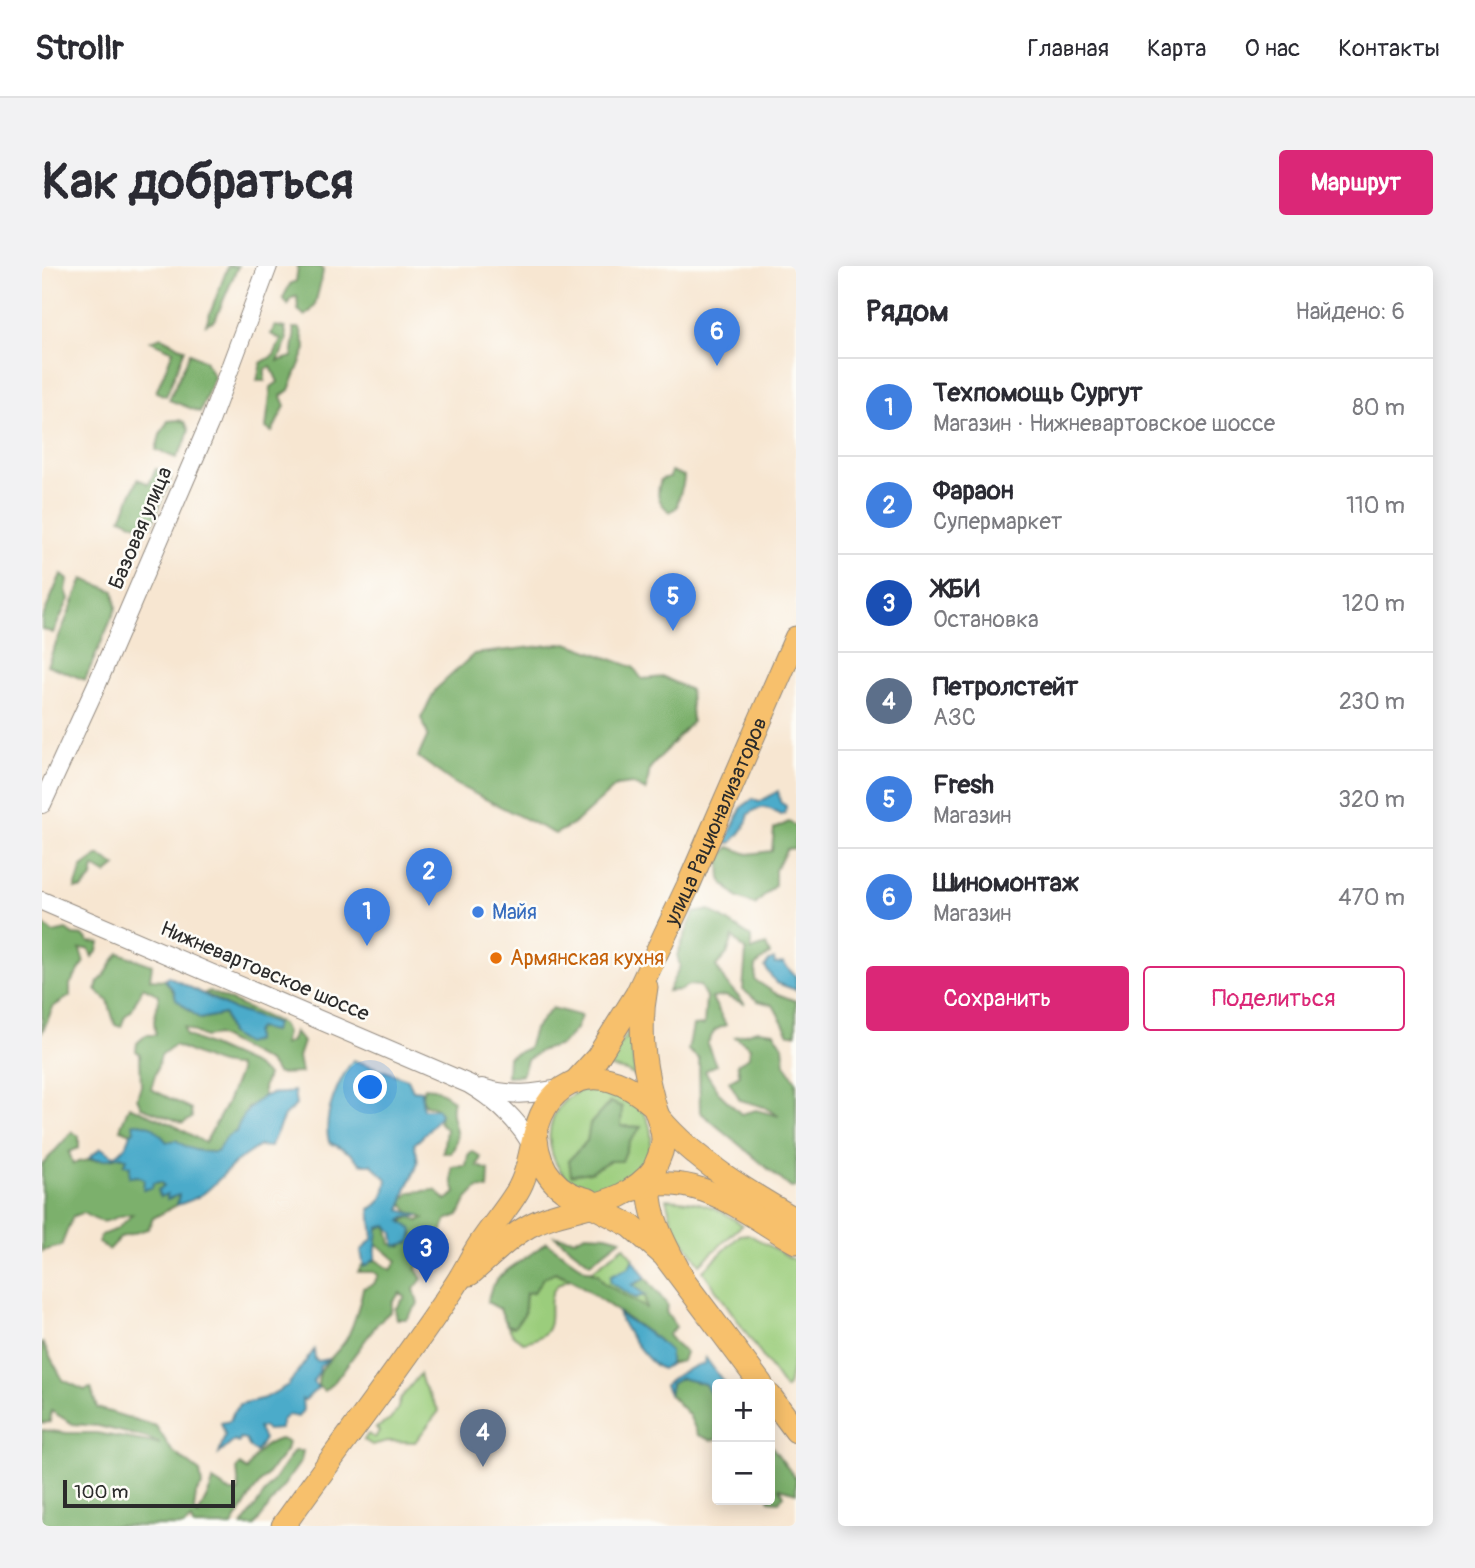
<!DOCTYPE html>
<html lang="ru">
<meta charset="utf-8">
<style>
body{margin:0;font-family:Pangolin,sans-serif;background:#f2f2f3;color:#2b2b33}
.controls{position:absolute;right:21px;bottom:21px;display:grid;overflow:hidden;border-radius:7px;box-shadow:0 4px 18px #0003}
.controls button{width:63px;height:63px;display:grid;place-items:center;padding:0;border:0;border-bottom:2px solid #e1e1e2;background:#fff;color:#2b2b33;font:35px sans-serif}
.scale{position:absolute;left:21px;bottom:18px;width:172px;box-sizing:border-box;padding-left:7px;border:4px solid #2b2b2b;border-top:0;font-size:19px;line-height:24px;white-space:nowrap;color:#2b2b2b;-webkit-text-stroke:5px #fdfcf7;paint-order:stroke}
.you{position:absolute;left:329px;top:822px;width:24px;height:24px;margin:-18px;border:5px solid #fff;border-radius:50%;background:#1a73e8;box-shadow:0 0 0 10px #1a73e833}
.badge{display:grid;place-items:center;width:46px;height:46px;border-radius:50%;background:#db2777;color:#fff;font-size:23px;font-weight:700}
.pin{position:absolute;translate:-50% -58px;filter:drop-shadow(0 2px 4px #0008)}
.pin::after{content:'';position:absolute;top:37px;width:24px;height:21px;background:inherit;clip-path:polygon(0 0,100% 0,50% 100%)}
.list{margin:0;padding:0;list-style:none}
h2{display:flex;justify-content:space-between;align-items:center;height:91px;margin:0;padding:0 28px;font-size:30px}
h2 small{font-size:23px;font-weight:400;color:#7c7c81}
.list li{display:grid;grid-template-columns:46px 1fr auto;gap:21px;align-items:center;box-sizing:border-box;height:98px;padding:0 28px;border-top:2px solid #e1e1e2}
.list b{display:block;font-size:26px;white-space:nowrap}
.list p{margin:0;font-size:23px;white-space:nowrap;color:#7c7c81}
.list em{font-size:23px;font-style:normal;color:#7c7c81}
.actions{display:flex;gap:14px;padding:21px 28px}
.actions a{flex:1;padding:16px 0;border:2px solid #db2777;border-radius:7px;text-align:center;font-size:24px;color:#db2777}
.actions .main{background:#db2777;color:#fff}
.map{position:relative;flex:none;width:754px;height:1260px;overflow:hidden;border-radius:7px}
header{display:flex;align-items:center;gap:42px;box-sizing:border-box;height:98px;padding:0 35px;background:#fff;border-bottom:2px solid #e1e1e2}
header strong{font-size:33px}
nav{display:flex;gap:38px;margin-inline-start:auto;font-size:24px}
.intro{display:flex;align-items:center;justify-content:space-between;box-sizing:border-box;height:168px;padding:0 42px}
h1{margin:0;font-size:49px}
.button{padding:18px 32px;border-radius:7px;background:#db2777;color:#fff;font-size:24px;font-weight:700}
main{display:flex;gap:42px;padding:0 42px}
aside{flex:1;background:#fff;border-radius:7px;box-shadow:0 4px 18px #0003}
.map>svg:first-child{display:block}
.green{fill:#9bcd7c;stroke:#637c54;stroke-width:2;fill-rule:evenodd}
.forest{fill:#7cb06c;stroke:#546e4c;stroke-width:2}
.water{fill:#4babca;stroke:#3b6b7a;stroke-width:2}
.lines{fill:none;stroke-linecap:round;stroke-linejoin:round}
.minor-casing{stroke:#91887e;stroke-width:20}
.major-casing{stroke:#91887e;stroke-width:25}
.minor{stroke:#fff;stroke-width:18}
.major{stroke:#f7c06c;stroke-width:23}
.shop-dot{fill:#3f7fe0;stroke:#fdfcf7;stroke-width:2.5}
.food-dot{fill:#e8710a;stroke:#fdfcf7;stroke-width:2.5}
.labels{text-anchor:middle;stroke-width:5;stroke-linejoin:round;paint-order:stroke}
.street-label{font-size:21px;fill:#2b2b2b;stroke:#fdfcf7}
.shop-label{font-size:21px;fill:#366cbe;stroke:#fdfcf7;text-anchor:start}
.food-label{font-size:21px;fill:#c56008;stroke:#fdfcf7;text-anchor:start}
</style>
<header>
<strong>Strollr</strong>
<nav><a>Главная</a><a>Карта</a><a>О нас</a><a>Контакты</a></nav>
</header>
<div class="intro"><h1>Как добраться</h1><a class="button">Маршрут</a></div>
<main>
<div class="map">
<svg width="754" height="1260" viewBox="0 0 754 1260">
<rect width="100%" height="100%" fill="#fdfcf7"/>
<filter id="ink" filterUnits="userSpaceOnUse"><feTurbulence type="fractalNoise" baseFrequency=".0143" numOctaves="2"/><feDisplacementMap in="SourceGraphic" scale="14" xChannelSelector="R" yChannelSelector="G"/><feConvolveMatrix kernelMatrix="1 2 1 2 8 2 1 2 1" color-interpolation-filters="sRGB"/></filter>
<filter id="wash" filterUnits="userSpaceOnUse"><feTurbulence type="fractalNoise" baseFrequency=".00686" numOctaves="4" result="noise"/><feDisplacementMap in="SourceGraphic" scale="28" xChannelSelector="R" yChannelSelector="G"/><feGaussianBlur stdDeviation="1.57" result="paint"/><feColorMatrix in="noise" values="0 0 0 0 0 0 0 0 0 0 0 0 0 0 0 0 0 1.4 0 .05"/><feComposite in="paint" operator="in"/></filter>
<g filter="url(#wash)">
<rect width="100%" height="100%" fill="#f7e6d1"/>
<path class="green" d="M588,763L593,810L584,805L563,800Z
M568,822C579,829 596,836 602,847C621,877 600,914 568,922C511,937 482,851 537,825C545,821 559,822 568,822ZM578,860L598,861L587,877L580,895H567L548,906L527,894L545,875Z
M624,933C655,934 676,940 700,959L658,998L632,962Z
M706,968L754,995V1084L746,1120L743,1123L661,1005L698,969Z
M582,980L591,993L588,1001L569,1009L592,1032L603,1029L604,1043L562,1017L556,1008L544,1004H551Z
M512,1006L529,1013C523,1015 518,1016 514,1021C498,1039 526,1069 481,1076L472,1070L465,1059L472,1060L482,1048L484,1027L492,1025L501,1012Z
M378,1108L381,1118L397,1145L373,1176L346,1175L330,1179L322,1174L326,1168L333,1172L337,1165L334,1162L348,1154L355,1144L359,1132Z"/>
<path class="forest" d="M186,0H196L173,54L164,58Z
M256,0H277L281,4C281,8 274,36 272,41C270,44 267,47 263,50L256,44L255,30L248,33L246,39L241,32L248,18L254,15Z
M233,60L243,62L245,74L236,95L250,91L253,71L251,62H258L264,83L247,124L239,130L243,140L230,166L224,162L229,121L236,116L229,101L223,103V115H215L219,97L232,89L239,74L229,68Z
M119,71L143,83L124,130L114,126L131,85L109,75Z
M148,87L163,95L172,111L158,146L127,134Z
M137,154L143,156L147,164L143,177L134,192L114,184L118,169L126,155Z
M114,203L127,208L129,213L110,259L102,262L79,252L96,213L107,218Z
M629,205L642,210C642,221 636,229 635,241L628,246C615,236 614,228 619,213L628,211Z
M19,308L26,314L24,324L27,333L11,367L0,363V353Z
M41,313L72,325L74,342L43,414L5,399Z
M525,377L591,401L600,413L622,411L648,424L650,456L608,502L604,525L590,518L574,520L532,558L513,568L413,518L376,491L386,469L379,452L394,423L432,388Z
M747,556L754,560V582L745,583L733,604V619L713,639L696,632L679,615L678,592L687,581L706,588L730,585L732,563Z
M57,589L74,600L64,608L52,601L50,612L40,623H33L40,601Z
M668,644L709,671V684L724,679L728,688L714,699L713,714L733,727L754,735V768H747L731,739L716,735L701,724L704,685L691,671L685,688L674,700L684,717L703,738L683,730L670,732L684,759L673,764L665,778L674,799L663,805L678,828L699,848L714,844L737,850L722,841L698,834L687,815L698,809L695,798L707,791L708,781L693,771L715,764L732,766L741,780L743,798L754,815V921L749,922L658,846L657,793L646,784L651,760L662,759L664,731L658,720L646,719L639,724L626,725L638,700L635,689L652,647Z
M0,657L11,667L24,664L31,669L42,670L47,676L58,677L56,685L50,691L47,683H38L42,697L28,718V730L11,741L0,767Z
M77,687L110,699L108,713L123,714L141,739L158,753L182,748L188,768L213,766L216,761L234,758L188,742L163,727L167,725L240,758L244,767L241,779L249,775L252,765L261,776L256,791L259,807L236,808L226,796L175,769L163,771L142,761L144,769L212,799L225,809L221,822L222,833L206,841L194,866L176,886C159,887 147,884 134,875L125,876L120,871L92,865L89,867L78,863L87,840L130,858L163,877L184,839L197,806L195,800C174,801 152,786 132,779L119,789L109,823L149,843L150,852L141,857L99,841L95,832L99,819L98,788L94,785L95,777L104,769H114C109,747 116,748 117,729L101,721L89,745L83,750L79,761L73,759L66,735L54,724L56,716C66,708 68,697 77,687Z
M510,742L539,750L534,763L519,779L500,784L485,794L480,809L465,810L466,791L486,782L492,763Z
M382,821L392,822L411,834C405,857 423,866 409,887H401L404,863L397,856L398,846L393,841L383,839L380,831Z
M568,836L580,841L579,860L599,861L587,877L580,895H567L548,906L529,909L527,894L545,875L548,858Z
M30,866L37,870V882L27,886L31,898C49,890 62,897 79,890L85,893L82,898C98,903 97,919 119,916L125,928L138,929L135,939L111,952L106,963L79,971L67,984L56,976L59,969L75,963L91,948C64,949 70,965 41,947L31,950L19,980L0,985V899Z
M430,885L439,891L435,900L447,904L446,923L436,922L424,934L417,949L404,954L399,970L374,1003L380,1013L372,1023L376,1038L364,1053H355L353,1043L363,1031L358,1027L350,1037L349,1045L336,1057L293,1115L282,1125L276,1120C275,1097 298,1088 306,1070C313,1055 318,1037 321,1022L332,1018L336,1009L331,1006H316L320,999L334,994L349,1004L355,995L334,977L335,964L343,959L346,963L349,978L359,980L370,972L372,967L361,958L362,954L369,951L376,955L382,952L367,946L359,935L369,926L393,924L404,934L414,927L410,914V901L424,900L426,889Z
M544,968L564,969L579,973L548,997L513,970L533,973Z
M504,976L544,1004L556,1008L562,1017L604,1042L603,1029L590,1019L604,1012L626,1040L624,1046L634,1061L626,1069L635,1080L643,1086L640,1095L628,1098V1085L615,1073L529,1013L513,1006L501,1012L492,1026L484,1027L482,1048L472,1061L465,1059L458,1043L445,1036C447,1031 448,1024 451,1019C461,1002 491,990 504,976Z
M0,1076L21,1114L42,1124L49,1122L55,1142L114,1160L130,1185L158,1206L160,1220L154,1228L152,1245L156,1250C159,1241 171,1221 171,1215L189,1226H197L195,1202L198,1199L205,1204C214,1188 220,1178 238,1173L246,1176L244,1185L211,1226L190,1260H151L149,1254L142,1260H0V1164L25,1167H54L118,1178L105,1172L56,1160L31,1158L9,1145L8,1156L0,1157Z
M639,1112L663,1118L672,1135L675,1173L669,1174L656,1169L647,1149L627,1128L629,1118Z
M728,1178L754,1213V1227L738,1222L742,1230L737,1235L727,1234Z
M252,1185H261L259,1195L213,1260H200Z"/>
<path class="water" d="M736,525L738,536L744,540L743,547L738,549C727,541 719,538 707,548C704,561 699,567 689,577H683L700,541L711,533L717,536Z
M732,693L733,698L741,697L754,711V724L734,717L723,701L727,695Z
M126,710L188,742L234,758L231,765L216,762L213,766V775L203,778L188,768L182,748L158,753L134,733L132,725L123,714Z
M311,794L366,813L371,824L379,825L381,843H396L398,848C394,857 379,873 372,878C380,901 373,902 365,922C362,929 361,937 358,944L378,950L364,951L359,955L371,964L369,976L353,980L351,967L345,959L336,962L333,993L322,1001L319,985L331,972L328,943C341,937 343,927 345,913L329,898H319L308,887L287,876C280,850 296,815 311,794Z
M252,825L254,839L242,850L228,881L217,880C208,887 197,892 190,900C168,921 166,930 135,939L137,929L125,933V928L118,931L116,924L122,920L119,916L111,917L110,922L101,923L102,914L96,910L87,911L88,900L81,899L85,893L79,890L62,894L47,892L59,882L72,890C82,884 86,878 89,867L92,865L91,857C112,857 113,864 125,876L134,874C147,884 159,887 175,886C180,876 184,869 194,866C198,851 213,832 228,828C236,826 241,829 252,825Z
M591,993L604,1012L590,1019L603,1029L593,1032L568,1016L569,1009L587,1001Z
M576,1047L615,1073L628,1085V1098L620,1103C605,1097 581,1062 576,1047Z
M272,1084L273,1094L277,1095L287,1093L278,1100L277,1106L271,1116L276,1122L263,1134L260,1133L261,1144L256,1151L246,1149L240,1154L238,1163L225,1164L220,1161L216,1162L222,1173L214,1186L208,1182L204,1174L198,1173L197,1177L192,1175L177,1188L183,1169L179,1157L188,1155L191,1147L198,1138L223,1132L246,1119Z
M663,1091L683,1118H675V1164L672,1135L663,1118L639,1112L629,1118L627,1128L623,1119C634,1108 647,1101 662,1098Z"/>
</g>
<g filter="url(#ink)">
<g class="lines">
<g class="minor-casing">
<path id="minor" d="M0,538L55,418L167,158L226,0
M0,635L427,818C456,835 479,856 494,887
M440,822C468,831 493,828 522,822"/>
</g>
<g class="major-casing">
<g id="major">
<path d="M604,721C597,759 600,793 610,831C613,845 620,857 621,872C622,889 609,902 608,918C605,951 627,985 641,1013"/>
<path id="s1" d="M533,816L555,792L595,728L646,620L754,372"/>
<path d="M617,852C653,895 706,926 754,954"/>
<path d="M494,873C497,904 515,928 547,934"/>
<path d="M594,923C655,902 704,948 754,976"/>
<path d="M532,930L589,960L622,989L719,1118"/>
<path d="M428,1008C447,992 465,972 487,960C531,936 579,946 613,902"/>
<path d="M728,1130L754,1165"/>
<path d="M241,1260C297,1181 357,1104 411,1023C421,1009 428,993 438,978C450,960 464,944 475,926C495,893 486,846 521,822C554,800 586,817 612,840"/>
</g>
</g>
<use href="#minor" class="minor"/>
<use href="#major" class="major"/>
</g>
</g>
<circle class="shop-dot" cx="436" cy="646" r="7"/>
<circle class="food-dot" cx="454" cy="692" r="7"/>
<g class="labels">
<g class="street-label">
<text transform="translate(98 262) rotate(-67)" y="7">Базовая улица</text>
<text dy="7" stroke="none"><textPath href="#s1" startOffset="298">улица Рационализаторов</textPath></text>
<text transform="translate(223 705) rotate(23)" y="7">Нижневартовское шоссе</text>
</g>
<g class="shop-label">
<text x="450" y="653">Майя</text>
</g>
<g class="food-label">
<text x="468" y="699">Армянская кухня</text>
</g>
</g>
</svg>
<div class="controls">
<button>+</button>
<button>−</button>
</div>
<div class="scale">100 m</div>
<div class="you"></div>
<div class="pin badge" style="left:325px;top:680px;background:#3f7fe0">1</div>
<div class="pin badge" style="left:387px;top:640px;background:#3f7fe0">2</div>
<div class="pin badge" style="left:384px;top:1017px;background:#1a4fb4">3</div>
<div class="pin badge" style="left:441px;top:1201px;background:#5c6f8a">4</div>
<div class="pin badge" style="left:631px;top:365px;background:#3f7fe0">5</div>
<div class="pin badge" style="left:675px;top:100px;background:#3f7fe0">6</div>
</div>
<aside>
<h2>Рядом<small>Найдено: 6</small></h2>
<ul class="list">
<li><span class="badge" style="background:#3f7fe0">1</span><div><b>Техпомощь Сургут</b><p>Магазин · Нижневартовское шоссе</p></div><em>80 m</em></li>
<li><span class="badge" style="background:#3f7fe0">2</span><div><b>Фараон</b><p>Супермаркет</p></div><em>110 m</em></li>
<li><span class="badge" style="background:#1a4fb4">3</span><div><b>ЖБИ</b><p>Остановка</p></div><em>120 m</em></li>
<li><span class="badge" style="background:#5c6f8a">4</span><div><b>Петролстейт</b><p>АЗС</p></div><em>230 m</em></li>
<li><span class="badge" style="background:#3f7fe0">5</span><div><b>Fresh</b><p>Магазин</p></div><em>320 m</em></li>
<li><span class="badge" style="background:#3f7fe0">6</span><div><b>Шиномонтаж</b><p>Магазин</p></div><em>470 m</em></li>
</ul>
<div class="actions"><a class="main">Сохранить</a><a>Поделиться</a></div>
</aside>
</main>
